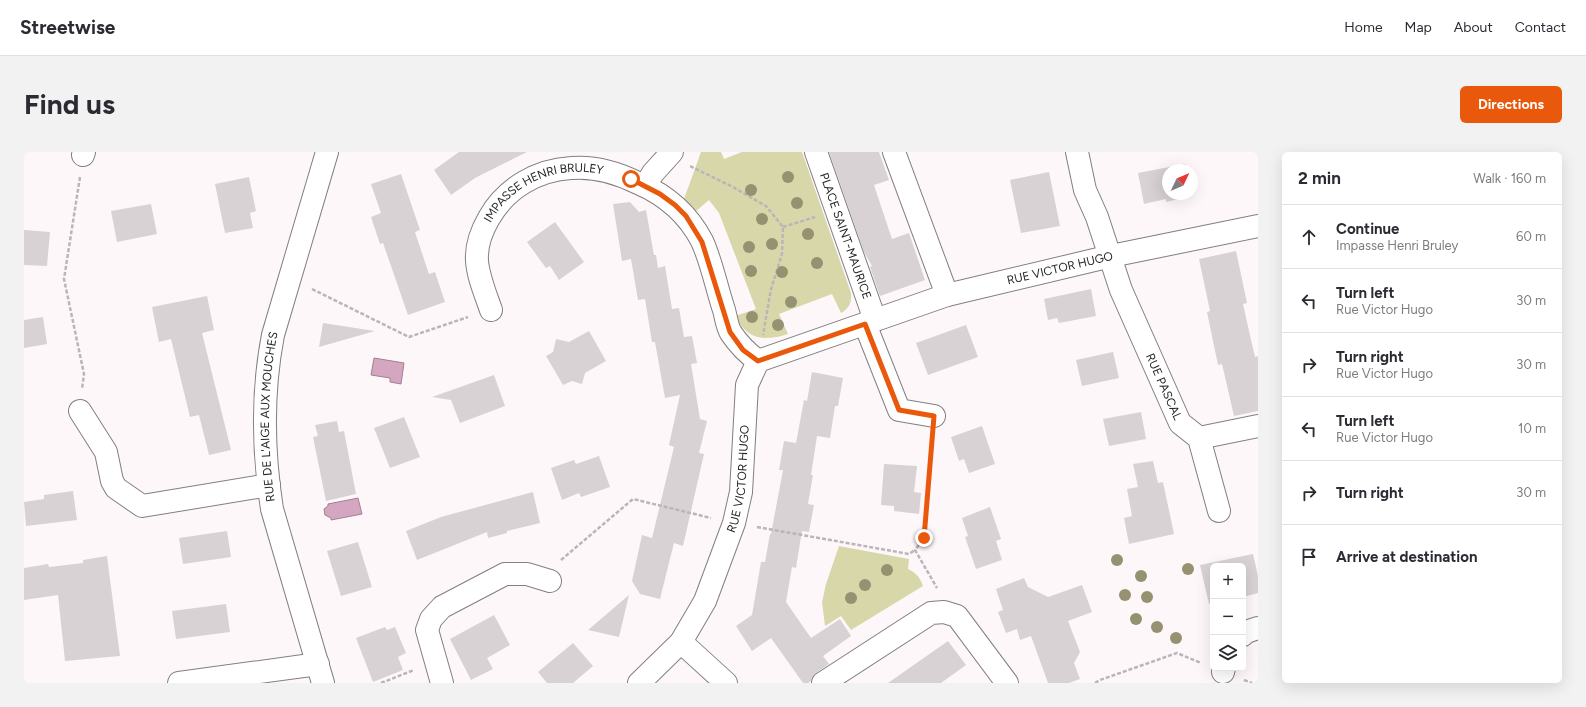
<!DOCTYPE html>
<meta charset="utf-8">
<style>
body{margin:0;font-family:Figtree,sans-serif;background:#f2f2f3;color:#2b2b33}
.controls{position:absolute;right:12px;bottom:12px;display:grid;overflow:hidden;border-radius:6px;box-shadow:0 4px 16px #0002}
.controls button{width:36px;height:36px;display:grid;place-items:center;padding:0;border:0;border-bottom:1px solid #e1e1e2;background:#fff;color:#2b2b33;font:20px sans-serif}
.compass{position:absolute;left:1138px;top:12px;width:36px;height:36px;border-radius:50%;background:#fff;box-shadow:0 4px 16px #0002;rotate:46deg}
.stop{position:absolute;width:12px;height:12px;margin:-9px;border:3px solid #ea580c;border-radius:50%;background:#fff}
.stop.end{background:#ea580c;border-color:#fff;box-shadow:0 1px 4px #0008}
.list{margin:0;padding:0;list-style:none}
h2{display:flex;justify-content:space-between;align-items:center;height:52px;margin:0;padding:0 16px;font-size:17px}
h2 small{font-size:13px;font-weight:400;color:#7c7c81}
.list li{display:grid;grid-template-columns:26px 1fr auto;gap:12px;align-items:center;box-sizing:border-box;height:64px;padding:0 16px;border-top:1px solid #e1e1e2}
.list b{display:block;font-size:15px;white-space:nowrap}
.list p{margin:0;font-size:13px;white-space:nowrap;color:#7c7c81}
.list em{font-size:13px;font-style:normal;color:#7c7c81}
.icon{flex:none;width:22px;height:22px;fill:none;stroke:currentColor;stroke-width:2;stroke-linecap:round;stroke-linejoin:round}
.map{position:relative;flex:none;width:1234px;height:531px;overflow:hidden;border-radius:6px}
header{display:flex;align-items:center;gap:24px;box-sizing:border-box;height:56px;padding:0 20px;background:#fff;border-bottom:1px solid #e1e1e2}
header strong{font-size:19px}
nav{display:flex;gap:22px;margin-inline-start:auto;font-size:14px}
.intro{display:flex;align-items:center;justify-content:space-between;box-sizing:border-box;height:96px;padding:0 24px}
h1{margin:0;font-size:28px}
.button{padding:10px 18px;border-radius:6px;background:#ea580c;color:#fff;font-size:14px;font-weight:700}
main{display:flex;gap:24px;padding:0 24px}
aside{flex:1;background:#fff;border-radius:6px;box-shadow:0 4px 16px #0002}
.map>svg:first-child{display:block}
.green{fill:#d8d7a9}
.water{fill:#d5a6c0;stroke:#a18092}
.building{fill:#d8d2d5}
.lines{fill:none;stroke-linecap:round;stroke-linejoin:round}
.minor-casing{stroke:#837e81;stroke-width:24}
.path{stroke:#bab5b7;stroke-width:2.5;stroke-dasharray:4 2;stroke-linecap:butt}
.minor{stroke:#fff;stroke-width:22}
.tree{fill:#969170}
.route{stroke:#ea580c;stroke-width:5}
.labels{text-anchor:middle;stroke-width:3;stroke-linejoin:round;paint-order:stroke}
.street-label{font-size:12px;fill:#282627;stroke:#fff}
</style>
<header>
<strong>Streetwise</strong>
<nav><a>Home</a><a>Map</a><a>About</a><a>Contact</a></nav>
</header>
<div class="intro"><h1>Find us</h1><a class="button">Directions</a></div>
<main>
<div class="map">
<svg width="1234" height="531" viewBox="0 0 1234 531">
<rect width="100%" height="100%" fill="#fdf7fa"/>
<path class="green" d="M677,0H697L700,7L718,0H778L827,141C828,151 825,156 817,161L808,142L755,162L764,182C741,189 724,189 711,164L732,157L695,61L685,48L671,60L660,47Z
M815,394L885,407L884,417C892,421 896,425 899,434L827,478L817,464L801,474L798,450L802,432Z"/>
<path class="water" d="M350,206L380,211L377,232L366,230V226L347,223Z
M334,346L338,362L307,368V366L301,363L300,357L304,354V352Z"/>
<path class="building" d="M435,0H503L451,26L427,43L410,18Z
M805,0H855L865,28L850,33L868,87L885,81L901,128L856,144L846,115L848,114L840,100Z
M1161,12L1162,18H1144V42H1167V44L1142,50V47L1120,52L1114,21Z
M1025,20L1036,74L997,81L986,28Z
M377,22L396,78L391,80L405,122L411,120L421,150L384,163L359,91L356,92L347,65L357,61L347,32Z
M225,25L232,59L226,61L229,76L201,81L191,32Z
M606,50L615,60L622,58L630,103H632L634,116L641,114L648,157L655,156L660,185L668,184L673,211L667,212L676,267L683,269L675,301L680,302L659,394L650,391L636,447L616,442L608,429L618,383L628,386L650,295L645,293L656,243L641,246L631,190H628L621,147L614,148L607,107L598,109L589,52Z
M127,52L133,82L93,90L87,59Z
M531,70L560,110L535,128L526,114L522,116L503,90Z
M0,78L26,80L23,114L0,113Z
M1212,99L1223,151L1219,152L1225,179L1231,205L1234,204V259L1210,264L1198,212L1194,213L1183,160L1186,159L1175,107Z
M1067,137L1072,164L1035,171L1033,166L1024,168L1020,147Z
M183,144L190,178L178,181L207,298L185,303L175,263L166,265L147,187L135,190L128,155Z
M19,165L23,192L0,196V168Z
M299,171L351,179L295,195Z
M942,173L954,205L904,223L892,191Z
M565,179L582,209L561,221L558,232L548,229L539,233L522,204L529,200L532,187L545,190Z
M1089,200L1095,226L1058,234L1052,208Z
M788,220L819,226L814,254H811L806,286L793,284L787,323H789L784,352L790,353L785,380L778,379L772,416L768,415L762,450L787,486L816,467L827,484L799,504L805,512L792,521L787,529L784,531H779L747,486L728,499L712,474L728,463L737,410H741L746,382H747L759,318H755L760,289L772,291L780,248L783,249Z
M470,223L481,254L436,271L427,248L408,245Z
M1117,260L1122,287L1085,294L1079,267Z
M380,265L396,305L366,316L350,276Z
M313,269L315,280L320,279L332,342L302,349L289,285L294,284L291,273Z
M958,274L971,312L945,321L940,307L935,309L927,285Z
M575,304L586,335L557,345L555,341L538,348L527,316L550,308L552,312Z
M1129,309L1134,331L1139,330L1150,382L1105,392L1100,366L1108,364L1103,337L1114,335L1109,312Z
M860,312L893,314L890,340L897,341L895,362L870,359V354L857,353Z
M49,339L53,368L2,374L0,350L20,347V343Z
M509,340L516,371L483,379V381L464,386L463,380L393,408L382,379L417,365Z
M966,355L977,387L972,389L978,408L952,417L941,385L944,384L938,366Z
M203,379L207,405L159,412L155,386Z
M334,390L348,435L317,444L303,399Z
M1229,402L1234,424V441L1219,445V414H1189V451L1185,452L1176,413Z
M83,404L96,504L41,509L34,443L0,448V416L24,412L25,415L59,411V408Z
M1000,426L1004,435L1024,445L1058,433L1068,460L1044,469L1056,500L1050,511L1056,527L1045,531H1024L1007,484L996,488L993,477L982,481L974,460L979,458L972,437Z
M605,443L595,485L564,478Z
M202,452L206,480L152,487L148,459Z
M470,463L486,493L463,506L469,517L447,528L426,487Z
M361,475L363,478L371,475L382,501L374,505L379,518L349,530L332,486Z
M924,489L942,513L917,531H864Z
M549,491L569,514L549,531H523L514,520Z"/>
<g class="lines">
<g class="minor-casing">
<g id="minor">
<path id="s1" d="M792,0L851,168"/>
<path d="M870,0L923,143"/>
<path id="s2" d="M1053,0L1061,38L1073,65L1097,138L1156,271L1175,286L1195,359"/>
<path d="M59,3L60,0"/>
<path d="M621,34L629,21L648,0"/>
<path id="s3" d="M467,158C454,121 444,102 465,66C482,36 513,18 547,16C570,14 594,21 614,31C642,43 664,62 678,89C687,108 693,137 700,158C702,165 703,175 707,181C715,193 723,201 734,209"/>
<path d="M841,172L875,258L910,264"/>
<path d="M56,259L82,300L88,329L92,336L118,354L245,333"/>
<path d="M1175,286L1234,274"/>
<path d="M1219,483L1222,480L1234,476"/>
<path d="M657,490L702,531"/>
<path d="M1199,520L1200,516"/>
<path d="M155,531L294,512"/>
<path id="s4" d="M299,531L248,357C239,300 238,240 249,183L303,0"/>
<path d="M418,531L403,478L407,467L418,455L481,422H503L526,429"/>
<path id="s5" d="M615,531L657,490L681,449L710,371L717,340L723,233L734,209L923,143L1087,104L1234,74"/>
<path d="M799,531L907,461L920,460L933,464L983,531"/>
</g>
</g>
<path class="path" d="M666,14L707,34L742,54L759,75L758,102L747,137L739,183
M56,25L40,127L60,222L58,237
M759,75L791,65
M288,137L385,185L444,165
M908,287L900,386L891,398L913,436
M733,375L885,402L891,398
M537,408L609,347L687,366
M1220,528L1228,531
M357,531L390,518
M1071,531L1076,528L1153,501L1177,511"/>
<use href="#minor" class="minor"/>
</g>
<g class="tree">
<circle cx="764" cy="25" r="6"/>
<circle cx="727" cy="38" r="6"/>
<circle cx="773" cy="51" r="6"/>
<circle cx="738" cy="67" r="6"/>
<circle cx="784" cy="82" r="6"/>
<circle cx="748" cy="92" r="6"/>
<circle cx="725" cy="95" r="6"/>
<circle cx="793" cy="111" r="6"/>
<circle cx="727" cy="119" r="6"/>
<circle cx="758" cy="120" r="6"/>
<circle cx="767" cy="150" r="6"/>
<circle cx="728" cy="165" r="6"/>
<circle cx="754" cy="173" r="6"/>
<circle cx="1093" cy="408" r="6"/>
<circle cx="1164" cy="417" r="6"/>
<circle cx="863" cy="418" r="6"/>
<circle cx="1117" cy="424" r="6"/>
<circle cx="841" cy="433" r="6"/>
<circle cx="1101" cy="443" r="6"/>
<circle cx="1123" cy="445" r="6"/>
<circle cx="827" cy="446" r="6"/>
<circle cx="1112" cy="467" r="6"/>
<circle cx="1133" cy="475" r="6"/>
<circle cx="1152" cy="486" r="6"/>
</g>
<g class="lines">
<path class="route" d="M607,27L636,42L651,53L662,64L678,90L706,180L719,198L734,209L841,172L875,258L910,264L900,386"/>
</g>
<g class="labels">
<g class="street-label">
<text dy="4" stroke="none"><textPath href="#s3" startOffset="161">IMPASSE HENRI BRULEY</textPath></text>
<text dy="4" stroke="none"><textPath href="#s1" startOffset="89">PLACE SAINT-MAURICE</textPath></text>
<text dy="4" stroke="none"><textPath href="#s5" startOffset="671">RUE VICTOR HUGO</textPath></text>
<text dy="4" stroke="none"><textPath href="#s2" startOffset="251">RUE PASCAL</textPath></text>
<text dy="4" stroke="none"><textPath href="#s4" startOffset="274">RUE DE L'AIGE AUX MOUCHES</textPath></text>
<text dy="4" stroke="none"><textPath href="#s5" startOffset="234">RUE VICTOR HUGO</textPath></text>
</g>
</g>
</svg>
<div class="controls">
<button>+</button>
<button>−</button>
<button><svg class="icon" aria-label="layers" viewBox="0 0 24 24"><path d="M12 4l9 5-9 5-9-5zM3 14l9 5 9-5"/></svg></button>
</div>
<svg class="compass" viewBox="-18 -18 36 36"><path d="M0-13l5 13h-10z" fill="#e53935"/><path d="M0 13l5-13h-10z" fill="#7c7c81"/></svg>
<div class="stop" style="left:607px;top:27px"></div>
<div class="stop end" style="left:900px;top:386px"></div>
</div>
<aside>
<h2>2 min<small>Walk · 160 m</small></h2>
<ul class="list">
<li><svg class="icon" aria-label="ahead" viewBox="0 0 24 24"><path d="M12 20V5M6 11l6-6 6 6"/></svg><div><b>Continue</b><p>Impasse Henri Bruley</p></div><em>60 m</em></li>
<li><svg class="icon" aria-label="left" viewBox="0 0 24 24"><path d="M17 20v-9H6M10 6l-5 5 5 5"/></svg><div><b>Turn left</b><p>Rue Victor Hugo</p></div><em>30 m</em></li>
<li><svg class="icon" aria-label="right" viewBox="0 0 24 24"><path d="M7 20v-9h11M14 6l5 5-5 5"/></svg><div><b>Turn right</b><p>Rue Victor Hugo</p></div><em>30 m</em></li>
<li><svg class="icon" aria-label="left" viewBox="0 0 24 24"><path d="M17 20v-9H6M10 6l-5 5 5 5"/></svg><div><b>Turn left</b><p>Rue Victor Hugo</p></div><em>10 m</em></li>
<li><svg class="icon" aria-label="right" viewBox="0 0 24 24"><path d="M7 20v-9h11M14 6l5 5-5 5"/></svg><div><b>Turn right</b></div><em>30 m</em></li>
<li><svg class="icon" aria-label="arrive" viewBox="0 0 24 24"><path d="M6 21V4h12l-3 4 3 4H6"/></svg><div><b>Arrive at destination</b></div></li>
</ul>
</aside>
</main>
